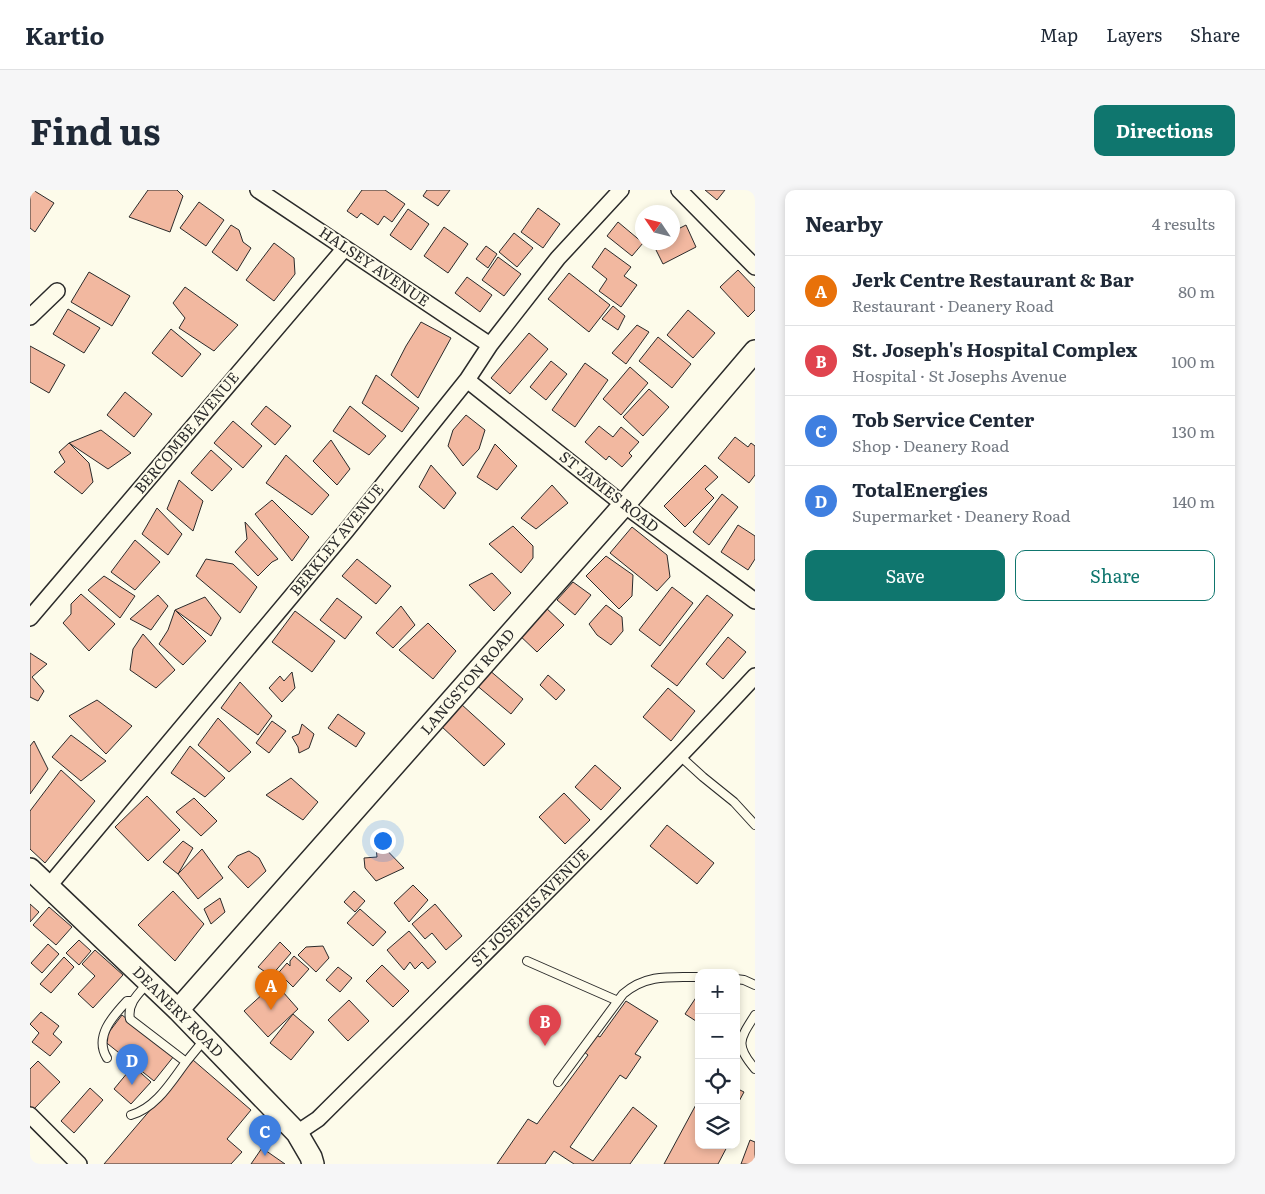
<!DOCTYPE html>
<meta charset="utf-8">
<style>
body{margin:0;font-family:Literata,serif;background:#f6f6f7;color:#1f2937}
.controls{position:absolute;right:15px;bottom:15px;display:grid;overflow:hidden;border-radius:10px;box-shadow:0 2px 8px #0003}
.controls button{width:45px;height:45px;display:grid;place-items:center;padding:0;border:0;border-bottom:1px solid #e0e1e3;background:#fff;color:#1f2937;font:25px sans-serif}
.compass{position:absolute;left:605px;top:15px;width:45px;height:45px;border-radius:50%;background:#fff;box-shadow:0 2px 8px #0003;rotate:305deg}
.you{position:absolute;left:352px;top:650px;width:18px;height:18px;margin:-12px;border:4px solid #fff;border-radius:50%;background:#1a73e8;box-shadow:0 0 0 8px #1a73e833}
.badge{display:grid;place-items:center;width:32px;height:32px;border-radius:50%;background:#0f766e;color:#fff;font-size:16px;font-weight:700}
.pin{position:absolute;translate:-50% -41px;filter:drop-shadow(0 1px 2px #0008)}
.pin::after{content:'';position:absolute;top:26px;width:18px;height:15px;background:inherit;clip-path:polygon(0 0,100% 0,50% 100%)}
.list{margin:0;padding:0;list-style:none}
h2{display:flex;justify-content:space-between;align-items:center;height:65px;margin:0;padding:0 20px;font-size:21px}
h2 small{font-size:16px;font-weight:400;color:#747a83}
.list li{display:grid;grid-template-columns:32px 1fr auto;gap:15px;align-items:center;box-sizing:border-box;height:70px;padding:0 20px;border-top:1px solid #e0e1e3}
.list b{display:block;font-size:19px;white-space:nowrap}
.list p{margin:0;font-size:16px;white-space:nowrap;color:#747a83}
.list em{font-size:16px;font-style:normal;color:#747a83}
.actions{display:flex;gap:10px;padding:15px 20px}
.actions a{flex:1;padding:11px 0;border:1px solid #0f766e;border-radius:10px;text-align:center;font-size:18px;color:#0f766e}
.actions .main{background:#0f766e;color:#fff}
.icon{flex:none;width:28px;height:28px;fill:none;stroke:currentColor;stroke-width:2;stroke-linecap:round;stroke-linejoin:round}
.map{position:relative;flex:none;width:725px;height:974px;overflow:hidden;border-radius:10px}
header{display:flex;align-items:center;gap:30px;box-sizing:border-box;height:70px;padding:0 25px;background:#fff;border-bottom:1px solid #e0e1e3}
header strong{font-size:24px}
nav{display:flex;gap:28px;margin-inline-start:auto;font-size:18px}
.intro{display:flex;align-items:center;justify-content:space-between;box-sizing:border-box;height:120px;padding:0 30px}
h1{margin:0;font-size:35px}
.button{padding:12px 22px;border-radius:10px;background:#0f766e;color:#fff;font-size:18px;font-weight:700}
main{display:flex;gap:30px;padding:0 30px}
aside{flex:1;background:#fff;border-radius:10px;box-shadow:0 2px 8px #0003}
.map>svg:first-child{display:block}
.building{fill:#f2b8a0;stroke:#2b2b2b}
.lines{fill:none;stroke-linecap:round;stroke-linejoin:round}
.lane-casing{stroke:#2b2b2b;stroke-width:10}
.street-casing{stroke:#2b2b2b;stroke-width:18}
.secondary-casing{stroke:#2b2b2b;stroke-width:24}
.lane{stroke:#fdfbea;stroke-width:8}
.street{stroke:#fdfbea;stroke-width:15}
.secondary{stroke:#fdfbea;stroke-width:21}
.labels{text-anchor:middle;stroke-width:4;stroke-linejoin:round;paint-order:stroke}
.street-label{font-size:15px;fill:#2b2b2b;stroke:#fdfbea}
</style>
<header>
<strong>Kartio</strong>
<nav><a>Map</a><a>Layers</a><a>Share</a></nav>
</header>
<div class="intro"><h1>Find us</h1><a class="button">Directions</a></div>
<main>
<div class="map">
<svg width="725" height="974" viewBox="0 0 725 974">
<rect width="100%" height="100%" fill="#fdfbea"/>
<path class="building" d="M0,0H3L24,13L5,42L0,38Z
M118,0H147L153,6L140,42L99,27Z
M332,0H355L375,14L362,32L354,26L348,35L331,23L327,28L317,21Z
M397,0H420L408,16L393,6Z
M675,0H695L687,10Z
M169,12L194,30L176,56L150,38Z
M508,18L530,34L513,58L491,42Z
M378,19L399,34L381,60L360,45Z
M588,32L613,53L602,66L577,46Z
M201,35L209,40L213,52L221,58L207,81L182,62Z
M656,35L666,57L633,74L622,52H642V42Z
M414,37L438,54L418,83L394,66Z
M484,43L503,58L487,77L469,62Z
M244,53L264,68L265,84L244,111L216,90Z
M456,56L467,64L458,78L446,69Z
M575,58L601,77L594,86L607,95L591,117L569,101L577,89L562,77Z
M468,67L491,84L474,106L452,90Z
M708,80L725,98V120L718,127L690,97Z
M59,82L100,106L82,136L41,112Z
M539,83L580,115L559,142L518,109Z
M437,87L462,105L450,122L425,103Z
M155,97L208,135L184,161L149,138L155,128L143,113Z
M583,116L595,126L588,140L572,129Z
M38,119L70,138L54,163L23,144Z
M658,120L685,143L663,168L637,145Z
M391,132L421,148L388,208L361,185L376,156Z
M607,135L619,142L596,174L582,163Z
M141,139L171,164L152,187L122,163Z
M499,143L518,159L480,204L461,188Z
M628,147L661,174L642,198L609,171Z
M0,156L35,175L19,203L0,192Z
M521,171L537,184L516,210L500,197Z
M555,173L578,190L545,237L522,220Z
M600,177L618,193L591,225L573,209Z
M346,185L389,218L372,242L332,213Z
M619,199L639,217L613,246L593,227Z
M95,202L122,224L104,247L77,225Z
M236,216L261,236L245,255L221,234Z
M320,216L356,246L339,265L303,241Z
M436,225L455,240L449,259L433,276L418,256L423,240Z
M203,231L232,256L213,278L184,253Z
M569,236L583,247L591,237L609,252L599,263L602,266L592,277L579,266L576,270L555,252Z
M71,240L101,263L78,279L39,253Z
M705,247L718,257L721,253L725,256V285L719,293L688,268Z
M301,250L320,279L307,295L283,271Z
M39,253L59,273L63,292L52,304L24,282L35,272L29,262Z
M465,254L487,276L467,300L447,287Z
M181,260L202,279L182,301L161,283Z
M256,265L299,305L282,325L236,293Z
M401,275L426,303L414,319L389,297Z
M675,275L688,287L675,299L684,308L655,337L634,316Z
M149,290L173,311L163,341L137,319Z
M522,295L538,313L506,339L491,328Z
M692,304L708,317L679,355L663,342Z
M242,310L279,347L262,371L225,324Z
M127,318L152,344L138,365L112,344Z
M215,332L248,369L242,372L228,386L205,362L217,349Z
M708,335L725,346V369L718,380L691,362Z
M483,336L503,356V368L491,383L459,354Z
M602,337L637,365L640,387L627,401L580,363Z
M105,350L130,372L105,400L81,382Z
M576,366L603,385L602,406L589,419L556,386Z
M176,369L203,374L227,397L210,423L166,386Z
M327,369L361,396L346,414L312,386Z
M462,383L481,403L464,421L439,395Z
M74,386L105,406L90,428L58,400Z
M543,392L561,405L545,425L527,410Z
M642,397L663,413L630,456L609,440Z
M51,404L85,434L59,461L33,433L41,424V414Z
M128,405L138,416L121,440L100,429Z
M677,405L703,425L647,496L621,476Z
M175,407L191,428L181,446L145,420Z
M307,408L332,427L315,449L290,430Z
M513,415L534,435L507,462L486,442Z
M576,415L592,427L593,441L581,455L567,445L559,434Z
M371,416L385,435L363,458L346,443Z
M145,420L176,451L153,475L129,454L138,440Z
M265,421L305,451L282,482L242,452Z
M398,433L426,461L403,489L369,460Z
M113,444L145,480L126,498L100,480L103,459Z
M698,447L716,462L693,489L676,474Z
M0,463L17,474L2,487L14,501L8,511L0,507Z
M458,479L493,509L481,524L445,494Z
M262,482L265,498L252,512L239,498L250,486L254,491Z
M518,485L535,500L526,510L510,495Z
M210,492L242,526L228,545L191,518Z
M638,498L665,521L641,551L613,527Z
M67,510L102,536L76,564L39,526Z
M431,514L475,554L454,576L411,536Z
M308,524L335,543L326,557L298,538Z
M188,528L221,562L199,582L168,555Z
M242,531L256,541L239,563L226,553Z
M272,534L284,544L279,558L269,563L268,557L262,547L269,544Z
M41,545L76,571L51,591L22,567Z
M4,551L18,579L0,604V556Z
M160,556L195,588L175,607L141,583Z
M565,575L591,598L571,620L545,597Z
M31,580L65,611L15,673L0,659V621Z
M261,588L288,612L273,630L236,605Z
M534,603L560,630L535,654L509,627Z
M117,606L150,640L118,671L85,637Z
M164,608L187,631L171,646L146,622Z
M637,635L684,673L667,694L620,656Z
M345,648L374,678L346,691L335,678L334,668L347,667Z
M153,651L163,658L148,684L133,672Z
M172,659L193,688L168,709L148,684Z
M219,661L229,668L236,681L218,698L198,677L207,666Z
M383,695L398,710L379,732L364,713Z
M143,701L174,734L145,771L108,735Z
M324,701L335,711L325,722L314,712Z
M190,708L195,722L181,734L174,719Z
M0,714L9,722L0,732Z
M405,714L432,746L416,760L402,743L395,749L382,734Z
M19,717L42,737L26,755L3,735Z
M330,719L356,742L343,756L317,733Z
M379,741L406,772L398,779L392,772L385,779L380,772L374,780L357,760Z
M49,750L61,761L49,775L36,763Z
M250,752L261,763L241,786L228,777Z
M18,754L29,764L12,783L1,773Z
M293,756L299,768L286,782L268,765L276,757Z
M65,760L93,785L63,818L48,804L65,786L52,774Z
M264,766L279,779L263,797L255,789L247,794L244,788L257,773L260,776V771Z
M34,767L44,777L21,803L10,794Z
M352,775L379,801L363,817L336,791Z
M308,777L322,788L310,802L296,790Z
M245,793L268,819L238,847L214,821Z
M669,803V833L655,824Z
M319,810L339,831L318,851L298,830Z
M596,811L628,831L605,864L611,867L596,889L590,885L540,957L563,971L603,917L627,936L600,974H544L524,961L515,974H467L498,929L507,934L558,865L553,861L564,844L570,847Z
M11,822L29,836L23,844L32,852L20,866L2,852L9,843L0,834Z
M263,824L284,842L261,870L240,853Z
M92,825L144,866L124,891L73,850Z
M163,870L221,920L197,949L212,962L201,974H74Z
M8,871L30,892L3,920L0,917V879Z
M103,876L121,892L101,914L84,899Z
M60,898L73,910L44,943L31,931Z
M706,898L714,902L706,917Z
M669,909V955H698L688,974H634Z
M720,950L725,952V974H711Z
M232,958L255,974H221Z"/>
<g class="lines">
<g class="lane-casing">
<path id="lane" d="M650,566L673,587L704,612L725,635
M497,771L588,811
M706,789L714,790L725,795
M118,793C108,804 97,814 100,829L156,872L174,850
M725,825C709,850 705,855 725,879
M77,868C64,847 82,827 97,811H103
M528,892L593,804C616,784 640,787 669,787
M101,925C126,918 141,892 156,872"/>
</g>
<g class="street-casing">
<path id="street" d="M228,0L460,155
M649,0L725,77
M0,127L27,101
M437,190L594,315L725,411
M0,428L315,58
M18,697L316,341L437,190L460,155L528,68L591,0
M0,925L49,974
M267,943L288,929C435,783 584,638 725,486"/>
</g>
<g class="secondary-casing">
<path id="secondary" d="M0,679L148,820L267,943L281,967L283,974
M148,820L594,315L725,161"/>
</g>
<use href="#lane" class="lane"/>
<use href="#street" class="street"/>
<use href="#secondary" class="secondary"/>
</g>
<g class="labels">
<g class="street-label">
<text transform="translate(344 77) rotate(34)" y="5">HALSEY AVENUE</text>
<text transform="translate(157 243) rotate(-50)" y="5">BERCOMBE AVENUE</text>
<text transform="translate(579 302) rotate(38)" y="5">ST JAMES ROAD</text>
<text transform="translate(307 350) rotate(-51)" y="5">BERKLEY AVENUE</text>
<text transform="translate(438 492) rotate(-49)" y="5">LANGSTON ROAD</text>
<text transform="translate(500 718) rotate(-45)" y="5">ST JOSEPHS AVENUE</text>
<text transform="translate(148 822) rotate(45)" y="5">DEANERY ROAD</text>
</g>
</g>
</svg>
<div class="controls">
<button>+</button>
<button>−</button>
<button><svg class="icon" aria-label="locate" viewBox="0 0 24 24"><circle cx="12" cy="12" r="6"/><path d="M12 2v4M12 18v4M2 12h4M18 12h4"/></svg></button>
<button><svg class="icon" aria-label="layers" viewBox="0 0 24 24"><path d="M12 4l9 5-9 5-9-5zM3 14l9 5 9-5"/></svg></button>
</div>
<svg class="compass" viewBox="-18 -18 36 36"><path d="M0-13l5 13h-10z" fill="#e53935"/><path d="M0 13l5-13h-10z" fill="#747a83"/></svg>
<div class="you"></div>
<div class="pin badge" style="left:241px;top:820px;background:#e8710a">A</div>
<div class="pin badge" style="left:515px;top:856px;background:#e0444e">B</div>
<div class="pin badge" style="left:235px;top:966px;background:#3f7fe0">C</div>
<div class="pin badge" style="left:102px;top:895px;background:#3f7fe0">D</div>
</div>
<aside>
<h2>Nearby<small>4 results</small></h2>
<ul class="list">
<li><span class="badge" style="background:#e8710a">A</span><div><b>Jerk Centre Restaurant &amp; Bar</b><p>Restaurant · Deanery Road</p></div><em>80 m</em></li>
<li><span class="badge" style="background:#e0444e">B</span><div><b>St. Joseph's Hospital Complex</b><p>Hospital · St Josephs Avenue</p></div><em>100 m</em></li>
<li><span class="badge" style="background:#3f7fe0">C</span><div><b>Tob Service Center</b><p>Shop · Deanery Road</p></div><em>130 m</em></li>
<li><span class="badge" style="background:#3f7fe0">D</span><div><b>TotalEnergies</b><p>Supermarket · Deanery Road</p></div><em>140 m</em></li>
</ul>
<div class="actions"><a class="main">Save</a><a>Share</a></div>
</aside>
</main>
